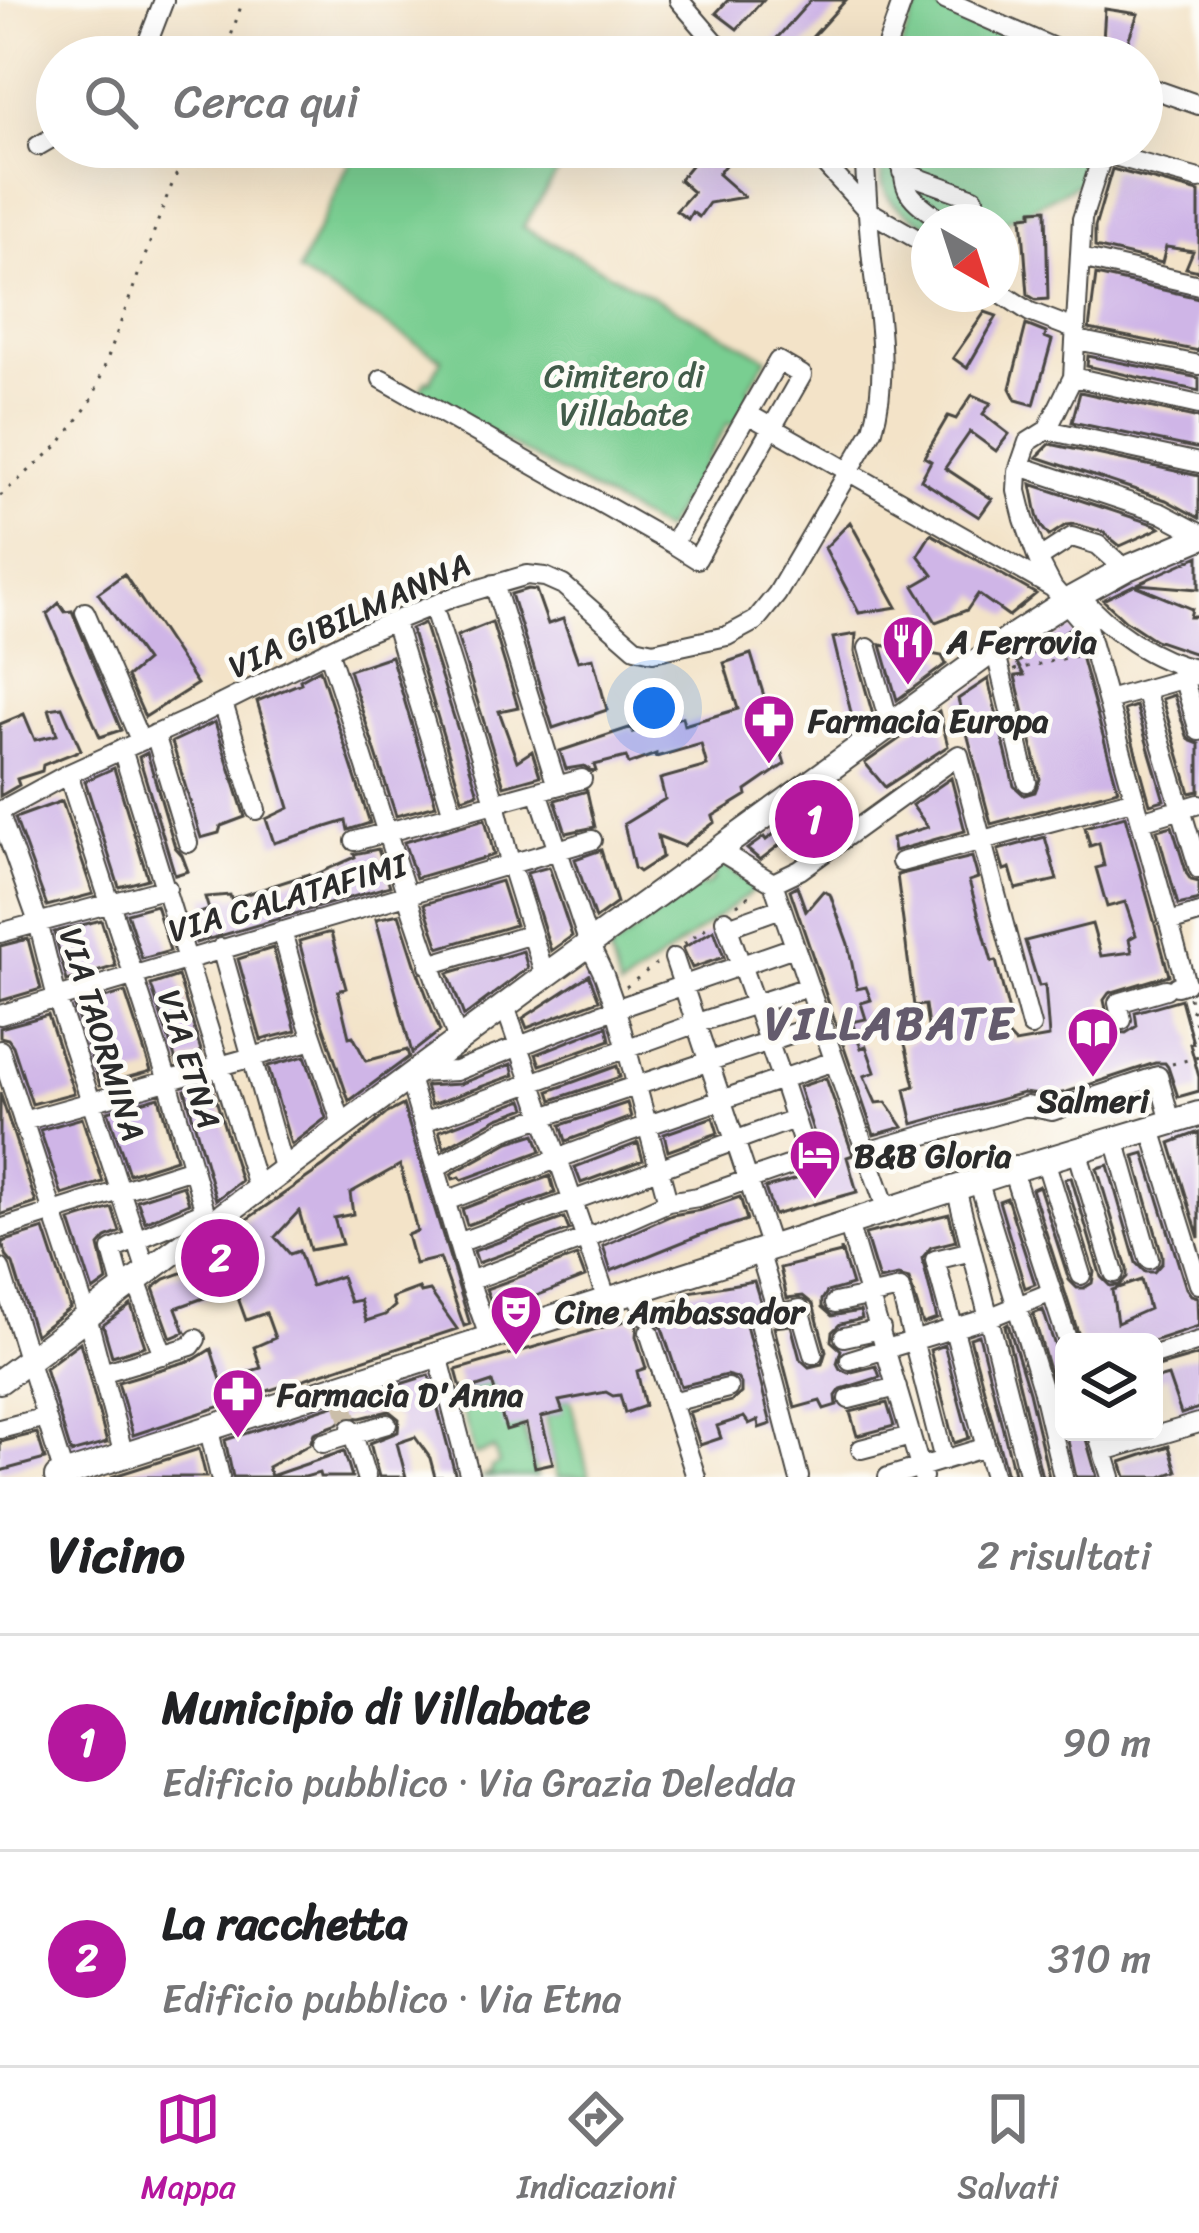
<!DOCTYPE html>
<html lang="it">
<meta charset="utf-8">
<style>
body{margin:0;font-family:Sriracha,sans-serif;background:#f2f2f2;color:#202124}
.controls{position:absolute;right:36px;bottom:36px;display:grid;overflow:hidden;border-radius:18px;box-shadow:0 12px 48px #0002}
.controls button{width:108px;height:108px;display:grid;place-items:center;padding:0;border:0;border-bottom:3px solid #e0e0e0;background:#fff;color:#202124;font:60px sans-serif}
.compass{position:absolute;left:911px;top:204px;width:108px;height:108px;border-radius:50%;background:#fff;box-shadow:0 12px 48px #0002;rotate:141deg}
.you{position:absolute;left:654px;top:708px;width:42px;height:42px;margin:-30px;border:9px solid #fff;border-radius:50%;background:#1a73e8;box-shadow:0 0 0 18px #1a73e833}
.badge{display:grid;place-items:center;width:78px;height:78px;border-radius:50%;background:#b5179e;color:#fff;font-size:39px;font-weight:700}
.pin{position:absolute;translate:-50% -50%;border:6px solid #fff;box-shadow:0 3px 12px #0006}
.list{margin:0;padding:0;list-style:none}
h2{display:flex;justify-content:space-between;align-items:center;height:156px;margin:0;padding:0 48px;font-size:51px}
h2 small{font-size:39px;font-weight:400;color:#757577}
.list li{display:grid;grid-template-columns:78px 1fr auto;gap:36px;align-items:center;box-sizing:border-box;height:216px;padding:0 48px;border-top:3px solid #e0e0e0}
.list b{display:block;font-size:45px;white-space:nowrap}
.list p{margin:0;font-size:39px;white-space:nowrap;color:#757577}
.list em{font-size:39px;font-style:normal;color:#757577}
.icon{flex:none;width:66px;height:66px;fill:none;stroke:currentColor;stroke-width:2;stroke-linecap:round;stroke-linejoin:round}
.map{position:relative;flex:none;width:1199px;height:1477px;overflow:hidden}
.search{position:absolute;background:#fff;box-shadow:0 12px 48px #0002;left:36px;right:36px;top:36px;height:132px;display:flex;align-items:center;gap:30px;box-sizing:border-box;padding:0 42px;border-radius:66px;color:#757577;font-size:45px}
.sheet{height:588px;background:#fff}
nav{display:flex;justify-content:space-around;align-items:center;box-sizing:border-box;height:168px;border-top:3px solid #e0e0e0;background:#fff;font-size:33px;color:#757577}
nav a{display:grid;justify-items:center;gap:6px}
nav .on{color:#b5179e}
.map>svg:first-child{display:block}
.green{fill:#79ce91;stroke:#527c5e;stroke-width:3}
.building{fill:#cfb5e7;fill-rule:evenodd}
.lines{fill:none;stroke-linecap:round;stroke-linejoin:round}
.minor-tunnel{stroke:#cbbea9;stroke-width:18;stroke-dasharray:18 9;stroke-linecap:butt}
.minor-casing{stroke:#494743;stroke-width:22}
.major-casing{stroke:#494743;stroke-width:28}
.path{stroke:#494743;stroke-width:3;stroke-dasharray:3 9;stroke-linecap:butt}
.minor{stroke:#fff;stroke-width:18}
.major{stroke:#fff;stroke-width:24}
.labels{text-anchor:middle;stroke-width:9;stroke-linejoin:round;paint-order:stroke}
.park-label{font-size:33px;fill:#425c4a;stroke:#fdfcf7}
.street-label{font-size:33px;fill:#2b2b2b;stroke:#fdfcf7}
.poi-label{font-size:33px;font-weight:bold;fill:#2b2b2b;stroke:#fdfcf7;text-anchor:start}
.district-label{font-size:45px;font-weight:bold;letter-spacing:3px;fill:#645b6d;stroke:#fdfcf7}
</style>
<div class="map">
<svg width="1199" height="1477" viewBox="0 0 1199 1477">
<rect width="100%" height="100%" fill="#fdfcf7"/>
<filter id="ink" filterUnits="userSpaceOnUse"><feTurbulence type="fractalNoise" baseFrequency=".00833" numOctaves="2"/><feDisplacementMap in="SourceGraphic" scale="24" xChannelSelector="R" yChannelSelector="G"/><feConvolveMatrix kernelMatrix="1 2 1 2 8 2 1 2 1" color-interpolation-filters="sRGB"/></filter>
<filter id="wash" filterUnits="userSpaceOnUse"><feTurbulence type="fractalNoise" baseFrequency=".004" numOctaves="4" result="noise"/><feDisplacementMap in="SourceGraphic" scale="48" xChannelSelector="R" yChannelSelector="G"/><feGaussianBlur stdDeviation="2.7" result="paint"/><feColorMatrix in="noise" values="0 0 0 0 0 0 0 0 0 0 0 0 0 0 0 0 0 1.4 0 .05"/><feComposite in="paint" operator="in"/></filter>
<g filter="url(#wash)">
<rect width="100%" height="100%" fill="#f3e3c8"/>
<path class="green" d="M925,4L930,5L1062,57H897L915,11Z
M357,147H573L523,227L767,358L748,389L755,394L736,426L728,423L664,531L419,393L426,380L430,381L442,359L298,272Z
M881,147H1097L1087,179L1001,224L929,222V226C885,201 880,199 881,147Z
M724,865L757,888L620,989L609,952L690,889L707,885L714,879V873Z
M509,1377L537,1477H481L492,1473L491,1468L499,1464L494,1449L475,1455L457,1393Z
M570,1399L589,1477H557L545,1416L562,1412L560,1402Z"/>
<g id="blocks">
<path class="building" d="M728,0H763L737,29L716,13Z
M811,0H846L794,57H760Z
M1105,9L1138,14L1126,46L1103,41Z
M706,147H739L718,174L744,197L709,203L699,217L692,212L688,219L676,211L693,192L679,180Z
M1112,169L1199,192V271L1186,268L1193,251L1166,247L1162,263L1095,247V227Z
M1046,209L1048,299L1036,300L1028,295L1022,216L1032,215V210Z
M1096,275L1199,298V351L1089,329Z
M985,312L997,316L967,368L953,358Z
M1026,325L1046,333L1045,337L1052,340L1034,405L1016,400L1010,388Z
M1088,356L1199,378V391L1087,366Z
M1080,392L1199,418V449L1072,422Z
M972,395L991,403L983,414L1009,434L996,451L970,432L945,468L992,499L979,517L921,480L931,461L924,457L948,416L956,419Z
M1050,444L1199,476V518L1166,500L1037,457Z
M1031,484L1156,525L1160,528L1120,546L1103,532L1075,524L1066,525L1049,536L1041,526L1037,515Z
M850,522L897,607L859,613L825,548Z
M931,534L1036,594L1009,616L978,594L967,610L936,622L914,586L933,575L918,555Z
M1199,556V589L1137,584Z
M124,574L197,684L145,717L127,677L146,661L98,593Z
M1134,585L1192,609L1190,617H1199V655L1155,640L1126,621L1103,600Z
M528,589L536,590L548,624L563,619L578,661L593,658L607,710L553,728L511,594Z
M59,603L65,612L72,611L121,730L100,737L47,614Z
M492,622L518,707L499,711L517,761L532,751L540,776L504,786L457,636Z
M424,623L478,793L462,798L411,629Z
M1070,628L1075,634L1118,790L991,824L958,699L988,679L1014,786L1024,795L1035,792L1040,779L1015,676L1024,675L1017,663Z
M856,634L855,652L873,715L854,725L833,638Z
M881,645L942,656L946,664L897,700Z
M751,654L785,764L746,791L747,795L713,816L715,822L683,846L658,836L662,857L639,872L634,868L624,824L665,799L660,779L707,766L701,744L656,757V754L629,764L626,757L594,765L596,771L593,772L584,766L566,769L560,751L632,727L633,732L682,717L684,725L738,709L724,663Z
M391,656L436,805L396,816L349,670Z
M320,669L370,823L348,830L346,821L274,843L266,819L289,808L257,701L301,683L300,680Z
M1174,695L1187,736L1191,741L1199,744V791L1190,793L1162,699Z
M1136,706L1164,800L1150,804L1124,710Z
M62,707L81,750L43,765L42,771L17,779L19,785L0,796V724L24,714L35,740L57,735L49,709Z
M939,711L948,746L885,787L865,763Z
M215,722L245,817L221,826L219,833L201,838L172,742Z
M147,753L175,847L182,855L188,871L175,875L139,757Z
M114,768L148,879L119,887L85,781Z
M951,778L965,831L894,851L892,838L928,827L912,805Z
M839,785L854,804L789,852L782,843L760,860L747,849L764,837L766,840Z
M587,791L595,827L566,833L555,800Z
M62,801L93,894L47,906L15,818Z
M1125,816L1169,975L1109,993L1104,1000L1109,1023L1114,1032L1126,1033L1137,1026L1135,1012L1181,999L1193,1043L1190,1044L1199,1077V1091L1178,1097L1168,1067L1165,1063H1155L1067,1092L1048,1096L1023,1093L913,1124L905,1089L915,1086L905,1044L929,1034L925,1005L914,1006L897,875L972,857L978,878L969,881L992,962L996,961L1011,1020L998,1024L1015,1043L1049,1037L1045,985L1039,986L1025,941L1092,924L1101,956L1132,952L1129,939L1136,935L1125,902L1107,907L1096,868L1104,866L1099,843L1090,846L1085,827Z
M485,819L494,855L416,878L404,842Z
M1172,826L1187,874L1191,880L1199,882V900L1178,905L1157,830Z
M1045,837L1057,880L1016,889L1010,868L1004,870L998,850Z
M378,849L390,886L196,943L188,917L209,910L205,897L230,895L231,899L309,874L310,877L355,857L354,854Z
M601,850L617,903L595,919L575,859Z
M549,867L572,936L551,951L527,873Z
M501,881L515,925L439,948L424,904Z
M797,886L806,911L823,891L830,894L848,944L857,989L866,987L871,1000L861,1003L866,1019L852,1022L861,1048L866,1046L875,1072L864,1076L876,1103L886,1102L903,1127L874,1135L790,890Z
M156,905L170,951L142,959L127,913Z
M399,914L417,970L440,1031L412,1053L376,919Z
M101,920L116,966L67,981L54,932Z
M714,930L724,957L692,968L683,948Z
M327,933H331L346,988L338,991L349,1037L353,1036L366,1061L407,1050L409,1057L349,1101L317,1008L299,941Z
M28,939L41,989L0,1001V946Z
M273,948L296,1031L261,1040L238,959Z
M523,951L528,968L464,1016L448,973Z
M589,975L599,1000L527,1028L523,1018Z
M178,976L203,1057L177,1064L151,985Z
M125,992L151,1071L100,1085L74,1007Z
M48,1015L74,1093L32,1104L13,1046L8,1039L0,1037V1028Z
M607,1026L610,1040L540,1065L536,1054Z
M305,1056L326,1118L291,1145L268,1066Z
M511,1064L514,1075L431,1105L425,1086L460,1084Z
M617,1066L620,1077L552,1100L549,1091Z
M826,1078L853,1155L847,1157L857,1192L774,1215L765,1188L817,1173L821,1155L799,1087Z
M211,1083L241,1181L216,1200L185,1090Z
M0,1093L36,1203L0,1215Z
M159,1097L176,1159L129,1174L108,1111Z
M523,1100L526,1108L498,1118L444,1148L439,1131Z
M627,1103L631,1117L566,1141L561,1125Z
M403,1105L470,1324L464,1326L440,1258L415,1264L407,1235L417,1231L400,1165L350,1193L353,1214L334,1218L342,1244L310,1250L299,1211L275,1237L290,1254L299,1251L311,1286L341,1276L350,1302L360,1300L366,1321L385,1315L395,1306L392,1298L419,1288L421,1293L430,1291L457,1329L133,1435L118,1382L195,1359L211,1349L221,1380L261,1368L254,1347L275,1338L266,1313L246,1320L234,1287L176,1308L185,1332L171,1338L153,1288L165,1279L249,1248L243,1222L324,1166L386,1114Z
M713,1117L718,1133L668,1151L664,1134Z
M82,1118L103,1182L62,1195L40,1130Z
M1199,1132V1238L1170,1143Z
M535,1134L541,1151L462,1180L460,1177L453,1179L451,1174L509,1142Z
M638,1143L643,1160L581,1183L575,1167Z
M1144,1153L1186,1288L1191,1295L1198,1297L1199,1326L1150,1342H1081L1032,1189L1039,1186L1069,1280L1077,1288H1084L1092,1283L1094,1272L1065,1179L1071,1177L1101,1277L1110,1286L1119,1285L1127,1277V1269L1097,1168L1108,1165L1136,1263L1145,1272H1154L1162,1263V1255L1134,1156ZM1141,1280L1149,1309L1117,1323L1112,1290Z
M550,1176L555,1193L467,1225L462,1209Z
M183,1185L189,1203L145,1222L137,1200Z
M740,1197L747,1220L700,1235L611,1271L603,1246L672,1215L702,1210Z
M1007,1198L1035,1284L1025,1288L999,1201Z
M112,1208L120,1232L106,1238L99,1246L107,1281L93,1291L70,1221Z
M949,1214L956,1241L931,1247L922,1258L937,1319L923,1324L909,1279L898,1276L879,1280L865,1234Z
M564,1218L569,1230L478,1263L474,1251Z
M44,1229L70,1308L35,1335L13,1264L7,1257L2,1242Z
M841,1249L852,1285L827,1292L822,1300V1307L832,1316L860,1311L862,1319L840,1324L832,1332L831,1341L841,1350L837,1363L840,1369L848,1373L876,1366L880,1377L841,1389L836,1396L837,1405L824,1409L820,1401L795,1408L774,1327L791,1325L800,1359L809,1367L822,1364L826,1351L813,1304L803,1296L787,1298L780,1268L841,1253Z
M577,1256L585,1277L495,1312L486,1289Z
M754,1281L761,1304L749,1309L745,1321L771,1424L759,1428L758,1420L749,1424L744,1417L717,1426L721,1438L700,1445L689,1412L732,1401L741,1393V1384L737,1378L726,1375L681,1386L662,1328L656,1321V1310L681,1299L683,1293Z
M131,1305L145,1346L112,1356L103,1325Z
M1043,1310L1055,1346L1064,1355V1422L1033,1314Z
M631,1319L637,1326L636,1336L646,1368L637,1371L645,1406L625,1413L620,1395L613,1396L606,1392L559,1401L563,1412L541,1417L553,1463L535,1467L526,1424L506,1430L492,1382L462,1392L456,1370Z
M1008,1324L1029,1392L1049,1477H1042L1005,1326Z
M979,1335L1014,1473L1007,1475L970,1338Z
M80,1342L107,1443L71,1453L45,1368Z
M944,1345L969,1438L954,1443L930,1350Z
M1199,1355V1408L1181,1414L1168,1376L1154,1380V1368Z
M429,1375L456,1477H435L430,1458L415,1437L397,1443L406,1477H379L370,1443L398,1432L399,1419L389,1411L360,1418L346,1416L338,1424L314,1433L310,1444L268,1467L271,1476L344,1451L352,1477H320L319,1473L305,1477H233L225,1440Z
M887,1403L894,1426L857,1436L850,1412Z
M1066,1432H1084L1097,1477H1076Z
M37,1433L45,1459L0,1471V1442Z
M1169,1446L1177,1471L1161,1477H1126L1121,1462Z
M199,1449L206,1477H111Z"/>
</g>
</g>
<g filter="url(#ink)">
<use href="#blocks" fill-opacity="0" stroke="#494743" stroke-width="3"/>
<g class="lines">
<path class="minor-tunnel" d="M343,1402L351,1428"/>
<g class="minor-casing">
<path id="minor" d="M679,0L728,57
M945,0L1074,57
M142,57L164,0
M883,57L903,0
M1142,85L1199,105
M38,146L57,135
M809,147L867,210L929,246
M905,147C900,194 908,195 943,222
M1105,147L1082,219L1073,377L1047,430L1028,442L1018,471L1017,491L1024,519L1038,559L1053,588L1087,627L1184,977L1186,983L1177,986
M1103,153L1199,179
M902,172L974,198
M1081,258L1199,285
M1001,293L1030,312L1074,329
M1077,340L1199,365
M778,361L802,375L697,559L673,544Z
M1073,377L1199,405
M382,379L673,544
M748,414L1053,588
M1047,430L1199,463
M1020,466L1161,513L1199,533
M1038,559L1072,537L1098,545L1125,569
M494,584L557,786
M1079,595C1110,630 1152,661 1199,670
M433,606L492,792L511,866L545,976
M85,612L140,740
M394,621L453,814
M868,648L890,725
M995,649L1027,782
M328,650C372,780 409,914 459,1042
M1180,667L1199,731
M1145,690L1199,869
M1108,700L1199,674
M223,703L256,810
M155,734L188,843
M122,749L258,1189
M68,774L168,1081L209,1226
M538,791L589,944L604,975L616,1009L668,1202
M0,811L68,774L205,712L355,637L456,596L527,575L545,577L563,585L635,648L653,652L727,636L755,621L777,594L873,430C889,374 879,317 872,260C868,223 866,185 864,147
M0,815L38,922L57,998L147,1272
M1141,821L1199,804
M355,841L582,779
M718,850L773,883L866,1152
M901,862L1135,799
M773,883L800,870L959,755L1031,1026
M1169,922L1199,913
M728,927L781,908
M282,931L304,1012L343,1127
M0,933L167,888
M221,948L284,1171
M674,958L771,1248
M429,965L532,934
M505,1006L607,1300
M0,1015L592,840
M1122,1020L1118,1003L1166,989
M0,1050L87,1316L124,1456
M417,1073L456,1071L598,1015L794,947
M409,1078L469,1281L490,1339
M23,1121L313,1040
M423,1122L697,1023L808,987
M1151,1129L1199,1284
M1115,1139L1149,1259
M1077,1150L1114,1273
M1045,1160L1081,1275
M436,1167L504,1130L820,1024
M1012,1170L1068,1342
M978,1180L1042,1388L1063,1477
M956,1188L1029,1477
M446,1201L628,1132L834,1061
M887,1210L866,1152L1027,1106L1052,1111L1158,1076L1171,1122
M848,1223L923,1477
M0,1229L192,1168
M458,1243L794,1119
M759,1251L778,1314L800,1309L813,1354
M972,1251L935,1260L994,1477
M0,1268L64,1475
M136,1280L163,1355
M469,1281L587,1238L668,1202L698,1197L808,1159L782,1080L725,920
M123,1290L112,1250L205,1211
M636,1290L644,1315
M835,1303L900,1289L944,1460
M763,1317L758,1319L799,1477
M649,1332L696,1477
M844,1337L881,1329
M438,1355L470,1477
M1154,1355L1199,1341
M850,1360L988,1318L1052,1292
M102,1373L191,1346L196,1339
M849,1399L897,1387
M672,1402L728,1388
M351,1428L366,1477
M0,1429L46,1417
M209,1430L220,1477
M1097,1432L1111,1477
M323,1443L387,1424
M861,1449L911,1436
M1104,1451L1199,1423
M888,1477L986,1447"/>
</g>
<g class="major-casing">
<path id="major" d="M0,1381L545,976L1007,640L1067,601L1125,569L1199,538
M57,1477L1012,1170L1199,1114"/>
</g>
<path class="path" d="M224,57L243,0
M0,496L60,444L93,398L166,199L188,147
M1014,670L1075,656
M737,905L753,893
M684,944L710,925
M626,987L656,964
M1189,997L1199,1044
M1172,1064L1199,1057"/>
<use href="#minor" class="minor"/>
<use href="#major" class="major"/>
</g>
</g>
<defs>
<g id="restaurant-pin" transform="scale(2.7)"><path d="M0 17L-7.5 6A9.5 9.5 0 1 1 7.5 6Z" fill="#b5179e" stroke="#fdfcf7"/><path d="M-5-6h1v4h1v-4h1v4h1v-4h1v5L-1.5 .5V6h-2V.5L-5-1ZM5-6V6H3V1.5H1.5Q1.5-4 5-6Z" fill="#fff"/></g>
<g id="pharmacy-pin" transform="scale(2.7)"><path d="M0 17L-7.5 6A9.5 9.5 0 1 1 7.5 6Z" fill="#b5179e" stroke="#fdfcf7"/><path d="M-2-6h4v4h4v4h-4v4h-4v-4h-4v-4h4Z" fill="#fff"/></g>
<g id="library-pin" transform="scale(2.7)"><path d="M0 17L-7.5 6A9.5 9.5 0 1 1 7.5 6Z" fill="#b5179e" stroke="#fdfcf7"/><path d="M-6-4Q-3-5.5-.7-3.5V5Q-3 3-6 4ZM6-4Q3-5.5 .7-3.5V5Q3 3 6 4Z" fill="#fff"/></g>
<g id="hotel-pin" transform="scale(2.7)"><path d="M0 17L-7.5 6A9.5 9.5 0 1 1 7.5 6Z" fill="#b5179e" stroke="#fdfcf7"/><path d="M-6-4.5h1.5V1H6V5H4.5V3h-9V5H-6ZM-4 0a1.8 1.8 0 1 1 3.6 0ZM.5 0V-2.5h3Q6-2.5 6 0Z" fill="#fff"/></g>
<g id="theatre-pin" transform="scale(2.7)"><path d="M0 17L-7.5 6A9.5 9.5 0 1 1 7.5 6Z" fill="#b5179e" stroke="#fdfcf7"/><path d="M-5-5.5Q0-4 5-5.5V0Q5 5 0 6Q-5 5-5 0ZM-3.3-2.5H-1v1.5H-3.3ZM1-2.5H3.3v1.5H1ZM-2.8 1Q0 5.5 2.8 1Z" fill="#fff"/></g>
</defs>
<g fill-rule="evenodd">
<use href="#restaurant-pin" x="908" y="641"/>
<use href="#pharmacy-pin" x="769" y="720"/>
<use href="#library-pin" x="1093" y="1033"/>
<use href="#hotel-pin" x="815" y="1155"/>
<use href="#theatre-pin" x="516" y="1311"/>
<use href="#pharmacy-pin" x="238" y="1394"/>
</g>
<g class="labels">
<g class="park-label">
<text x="624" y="387">Cimitero di<tspan x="624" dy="38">Villabate</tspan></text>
</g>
<g class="street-label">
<text transform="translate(349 615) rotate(-24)" y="12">VIA GIBILMANNA</text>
<text transform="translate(287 897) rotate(-16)" y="12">VIA CALATAFIMI</text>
<text transform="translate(103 1034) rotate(73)" y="12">VIA TAORMINA</text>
<text transform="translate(190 1059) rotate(73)" y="12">VIA ETNA</text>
</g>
<g class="poi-label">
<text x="947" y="653">A Ferrovia</text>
<text x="808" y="732">Farmacia Europa</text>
<text x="1093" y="1112" text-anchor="middle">Salmeri</text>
<text x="854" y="1167">B&amp;B Gloria</text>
<text x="555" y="1323">Cine Ambassador</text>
<text x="277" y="1406">Farmacia D'Anna</text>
</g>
<g class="district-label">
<text x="890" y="1039">VILLABATE</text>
</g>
</g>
</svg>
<div class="controls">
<button><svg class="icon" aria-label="layers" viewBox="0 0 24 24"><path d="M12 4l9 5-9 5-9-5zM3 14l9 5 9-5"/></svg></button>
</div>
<svg class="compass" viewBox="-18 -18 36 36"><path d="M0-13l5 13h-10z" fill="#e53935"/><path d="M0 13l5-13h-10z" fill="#757577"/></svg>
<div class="you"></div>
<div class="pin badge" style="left:814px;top:819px">1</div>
<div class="pin badge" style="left:220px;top:1258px">2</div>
<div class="search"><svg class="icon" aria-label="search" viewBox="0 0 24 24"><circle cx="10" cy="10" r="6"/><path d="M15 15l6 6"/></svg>Cerca qui</div>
</div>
<section class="sheet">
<h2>Vicino<small>2 risultati</small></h2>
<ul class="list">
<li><span class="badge">1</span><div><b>Municipio di Villabate</b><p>Edificio pubblico · Via Grazia Deledda</p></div><em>90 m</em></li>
<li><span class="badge">2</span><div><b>La racchetta</b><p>Edificio pubblico · Via Etna</p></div><em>310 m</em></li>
</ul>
</section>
<nav>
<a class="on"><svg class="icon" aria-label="map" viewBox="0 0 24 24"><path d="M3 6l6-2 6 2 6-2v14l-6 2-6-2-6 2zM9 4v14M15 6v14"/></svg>Mappa</a>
<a><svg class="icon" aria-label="directions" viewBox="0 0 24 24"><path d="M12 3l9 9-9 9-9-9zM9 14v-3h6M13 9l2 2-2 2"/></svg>Indicazioni</a>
<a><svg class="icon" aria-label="saved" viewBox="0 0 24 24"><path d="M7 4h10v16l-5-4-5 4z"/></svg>Salvati</a>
</nav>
